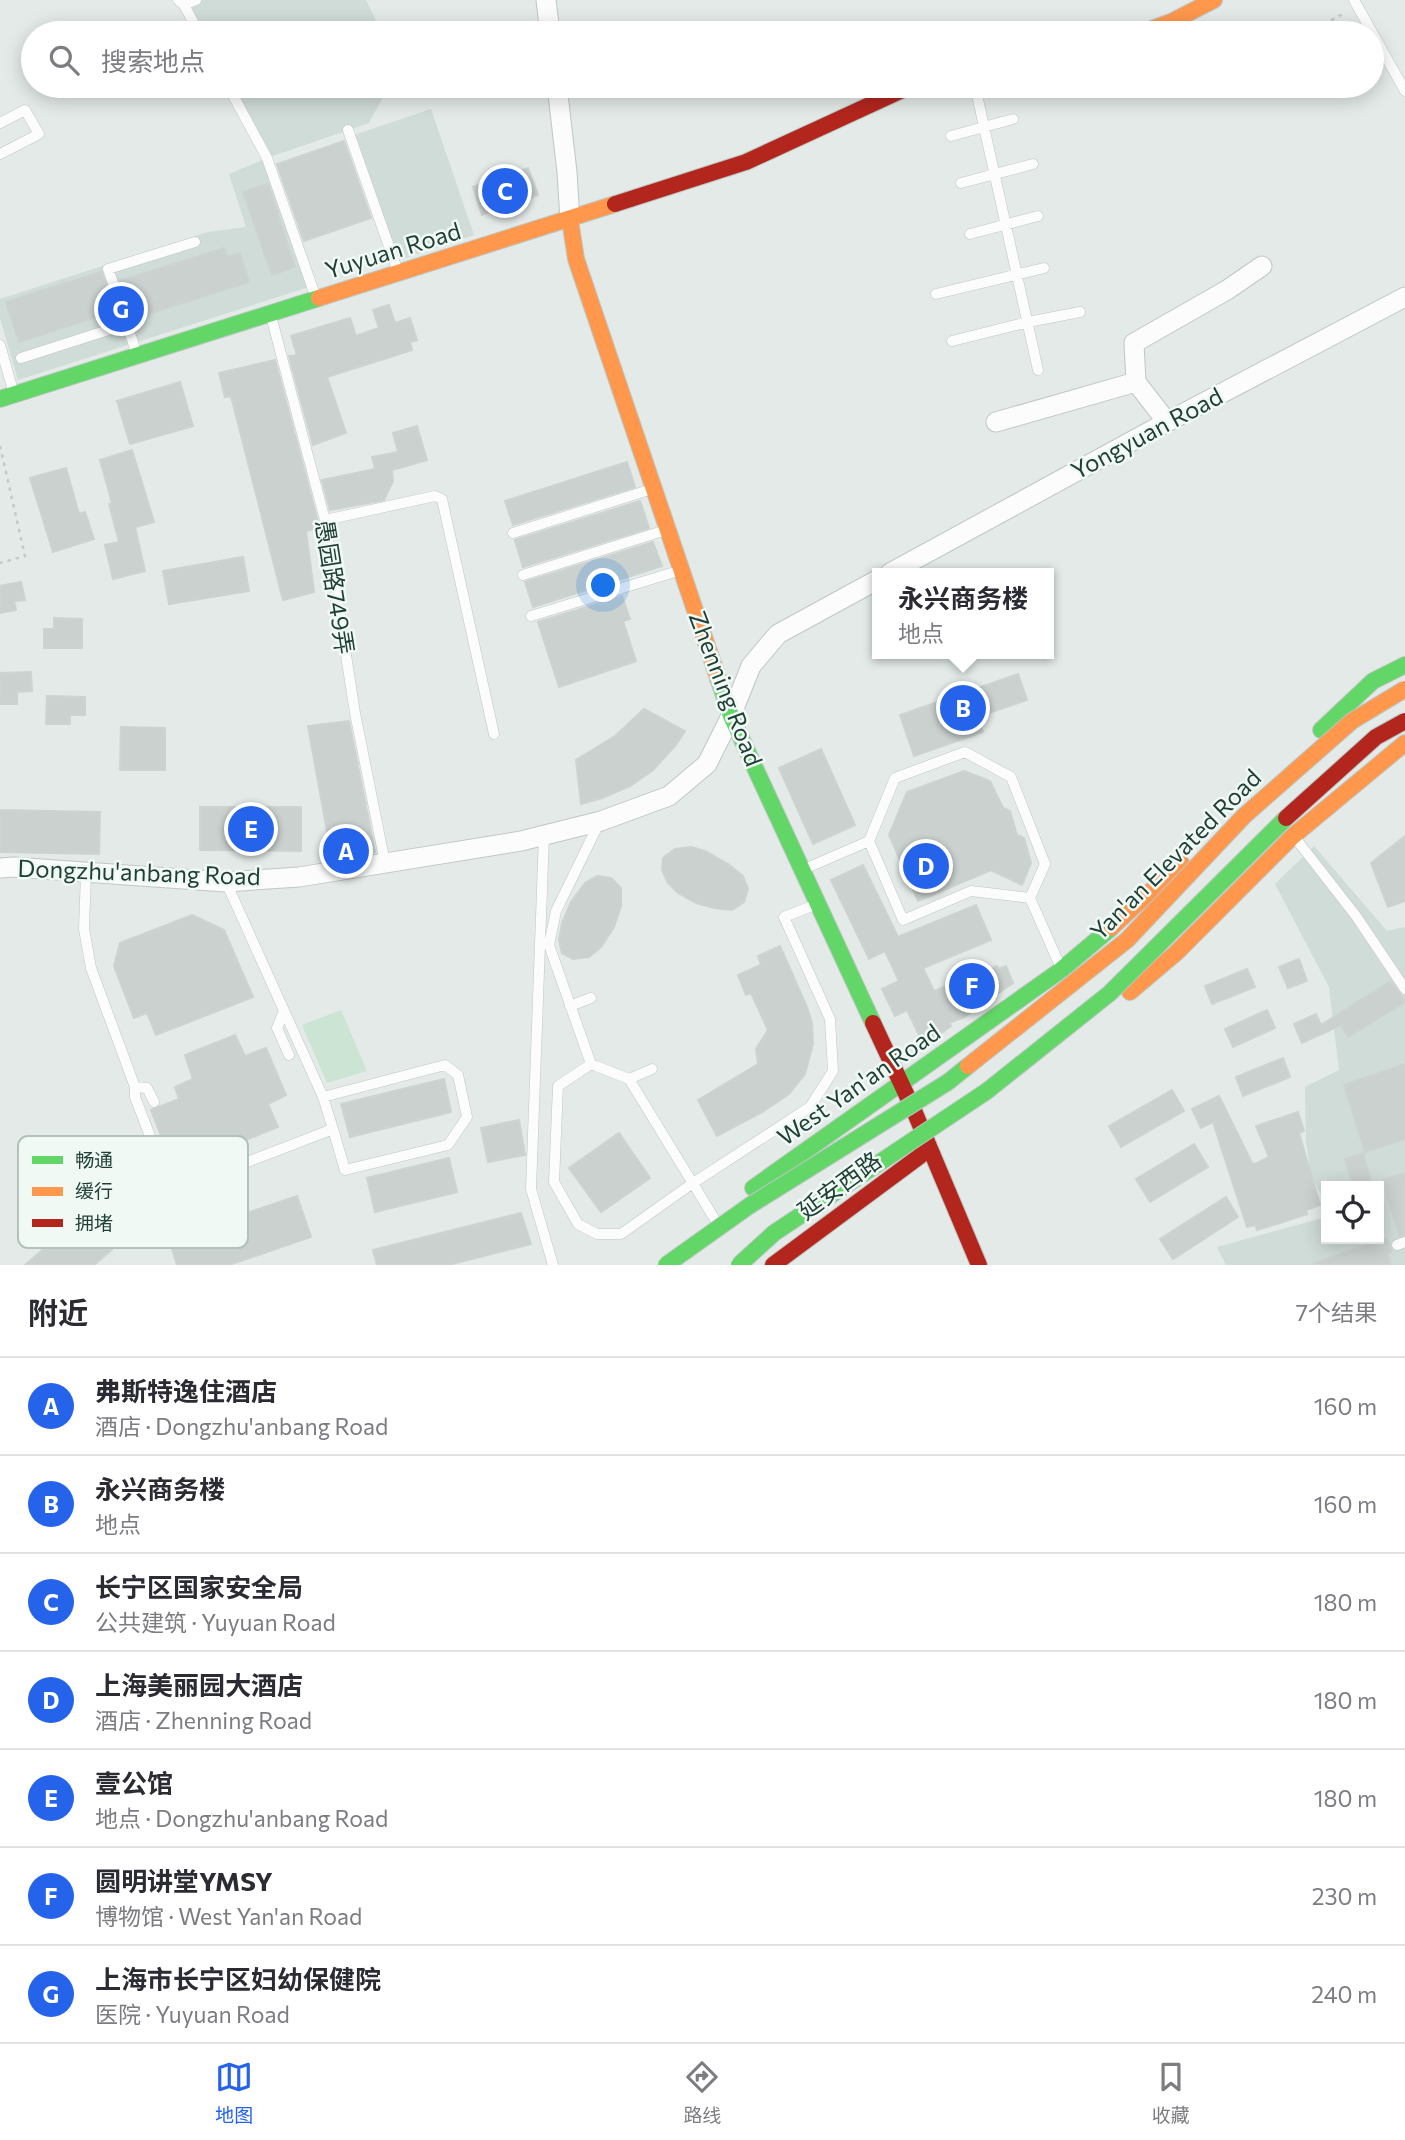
<!DOCTYPE html>
<html lang="zh">
<meta charset="utf-8">
<style>
body{margin:0;font-family:Commissioner,"Noto Sans SC",sans-serif;background:#f7f7f7;color:#2b2b33}
.controls{position:absolute;right:21px;bottom:21px;display:grid;overflow:hidden;border-radius:0px;box-shadow:0 4px 18px #0003}
.controls button{width:63px;height:63px;display:grid;place-items:center;padding:0;border:0;border-bottom:2px solid #e1e1e2;background:#fff;color:#2b2b33;font:35px sans-serif}
.you{position:absolute;left:604px;top:586px;width:24px;height:24px;margin:-18px;border:5px solid #fff;border-radius:50%;background:#1a73e8;box-shadow:0 0 0 10px #1a73e833}
.badge{display:grid;place-items:center;width:46px;height:46px;border-radius:50%;background:#2563eb;color:#fff;font-size:23px;font-weight:700}
.pin{position:absolute;translate:-50% -50%;border:4px solid #fff;box-shadow:0 2px 7px #0006}
.popup{position:absolute;left:872px;top:568px;width:182px;height:91px;box-sizing:border-box;display:grid;place-content:center;border-radius:0px;background:#fff;filter:drop-shadow(0 2px 5px #0005);font-size:23px;white-space:nowrap;color:#7c7c81}
.popup b{font-size:26px;color:#2b2b33}
.popup::after{content:'';position:absolute;left:50%;top:100%;margin-left:-14px;border:14px solid transparent;border-top-color:#fff}
.list{margin:0;padding:0;list-style:none}
h2{display:flex;justify-content:space-between;align-items:center;height:91px;margin:0;padding:0 28px;font-size:30px}
h2 small{font-size:23px;font-weight:400;color:#7c7c81}
.list li{display:grid;grid-template-columns:46px 1fr auto;gap:21px;align-items:center;box-sizing:border-box;height:98px;padding:0 28px;border-top:2px solid #e1e1e2}
.list b{display:block;font-size:26px;white-space:nowrap}
.list p{margin:0;font-size:23px;white-space:nowrap;color:#7c7c81}
.list em{font-size:23px;font-style:normal;color:#7c7c81}
.icon{flex:none;width:38px;height:38px;fill:none;stroke:currentColor;stroke-width:2;stroke-linecap:round;stroke-linejoin:round}
.map{position:relative;flex:none;width:1405px;height:1265px;overflow:hidden}
.search{position:absolute;background:#fff;box-shadow:0 4px 18px #0003;left:21px;right:21px;top:21px;height:77px;display:flex;align-items:center;gap:18px;box-sizing:border-box;padding:0 24px;border-radius:38px;color:#7c7c81;font-size:26px}
.sheet{height:777px;background:#fff}
nav{display:flex;justify-content:space-around;align-items:center;box-sizing:border-box;height:98px;border-top:2px solid #e1e1e2;background:#fff;font-size:19px;color:#7c7c81}
nav a{display:grid;justify-items:center;gap:4px}
nav .on{color:#2563eb}
.map>svg:first-child{display:block}
.built{fill:#d0dcd7}
.green{fill:#cbe4d3}
.building{fill:#cad1ce;stroke:#ccd3d0;stroke-width:2}
.lines{fill:none;stroke-linecap:round;stroke-linejoin:round}
.lane-casing{stroke:#c0c7c4;stroke-width:11}
.street-casing{stroke:#c0c7c4;stroke-width:21}
.fast-casing{stroke:#bec7c4;stroke-width:18}
.slow-casing{stroke:#bec7c4;stroke-width:18}
.jam-casing{stroke:#bec7c4;stroke-width:18}
.path{stroke:#c0cac6;stroke-width:2.5;stroke-dasharray:3.5 5;stroke-linecap:butt}
.lane{stroke:#fbfcfb;stroke-width:10}
.street{stroke:#fbfcfb;stroke-width:19}
.fast{stroke:#63d668;stroke-width:16}
.slow{stroke:#ff974d;stroke-width:16}
.jam{stroke:#b3261e;stroke-width:16}
.fast-bridge-casing{stroke:#bbc6c3;stroke-width:18;stroke-linecap:butt}
.slow-bridge-casing{stroke:#bbc6c3;stroke-width:18;stroke-linecap:butt}
.jam-bridge-casing{stroke:#bbc6c3;stroke-width:18;stroke-linecap:butt}
.fast-bridge{stroke:#63d668;stroke-width:16}
.slow-bridge{stroke:#ff974d;stroke-width:16}
.jam-bridge{stroke:#b3261e;stroke-width:16}
.labels{text-anchor:middle;stroke-width:5;stroke-linejoin:round;paint-order:stroke}
.street-label{font-size:24px;fill:#1f3f36;stroke:#f1f9f5}
.key{fill:#f1f9f5;stroke:#b2c1bc;stroke-width:2}
.key-label{font-size:19px;fill:#1f3f36}
</style>
<div class="map">
<svg width="1405" height="1265" viewBox="0 0 1405 1265">
<rect width="100%" height="100%" fill="#e3eae7"/>
<path class="built" d="M196,0H366L382,33H199L184,5Z
M228,86H389L369,123L267,158L312,286L18,380L0,318V299L208,232L246,227L229,174L267,158Z
M431,109L474,235L397,261L354,135Z
M1314,846L1387,931L1405,927V1265H1226L1217,1247L1326,1217V1239H1379V1186H1326V1204L1311,1176L1306,1140L1305,1087L1339,1070L1329,987L1275,884Z"/>
<path class="green" d="M341,1010L367,1071L327,1083L302,1025Z"/>
<path class="building" d="M344,141L371,218L304,241L277,164Z
M528,168L538,195L482,215L473,187Z
M268,184L295,267L272,275L243,192Z
M224,248L227,257L240,253L249,282L132,319L125,317L108,322L106,314L19,342L6,302L101,272L108,288L115,290L119,287L120,281Z
M389,305L395,323L410,318L417,340L410,342L412,350L327,377L346,433L313,445L289,356L297,355L291,336L350,318L356,336L379,328L373,310Z
M275,360L318,522L315,529L306,531L314,592L283,600L231,396L225,397L219,373Z
M180,382L193,426L130,444L117,401Z
M417,426L427,460L392,470L393,481L384,500L330,510L322,480L375,469L372,457L398,452L393,433Z
M132,450L154,522L135,527L145,571L113,579L105,545L119,542L109,504L112,503L100,460Z
M627,462L635,487L513,525L505,501Z
M66,468L79,514L85,512L94,539L53,552L30,478Z
M640,501L649,528L523,567L515,540Z
M653,542L662,566L533,607L525,582Z
M243,557L249,591L169,604L163,571Z
M21,582L25,600L14,601L16,610L0,613V586Z
M622,596L630,619L623,621L636,661L559,687L538,622Z
M54,618L82,619V648H44V629H54Z
M31,672L32,691L17,692V704H0V673Z
M1018,674L1027,700L977,717L983,732L914,756L900,715Z
M47,696L85,697V715H70V724H46Z
M644,709L685,731L676,745L653,770L630,786L602,798L581,804L576,760L615,736Z
M349,721L375,852L332,859L308,726Z
M121,727L165,728V770H120Z
M821,749L855,825L813,844L779,768Z
M964,771L990,781L1003,808L1010,811L1017,835L1024,838L1031,863L1022,885L991,870L918,901L889,835L907,792Z
M200,807H301V851L200,850Z
M0,810L100,812L99,854L0,852Z
M1405,836V901L1388,907L1371,863Z
M691,847L705,851L728,864L743,876L748,889L744,902L732,910L714,908L696,903L678,893L668,883L662,870L663,858L675,849Z
M863,865L898,937L976,905L991,940L923,968L934,991L997,966L998,969L1006,966L1013,983L964,1017L949,1023L951,1026L924,1045L907,1010L895,1016L882,989L899,981L885,951L869,959L831,880Z
M597,876L611,878L621,888V906L614,927L601,947L589,957L573,959L562,953L559,940L562,923L571,902L585,883Z
M192,915L224,930L253,997L156,1035L147,1013L134,1018L114,966L120,943Z
M780,946L807,1007L812,1023L813,1044L805,1074L789,1094L764,1111L717,1136L698,1100L758,1064L756,1049L768,1030L751,993L746,995L738,975L761,965L758,956Z
M1299,959L1307,981L1288,988L1279,967Z
M1247,969L1255,987L1212,1004L1205,986Z
M1391,981L1405,1002L1348,1037L1341,1025L1302,1043L1294,1024L1316,1014L1321,1025Z
M1267,1010L1275,1028L1233,1047L1225,1029Z
M235,1035L245,1056L266,1048L286,1095L268,1104L278,1127L174,1169L151,1110L179,1099L175,1087L193,1079L185,1055Z
M1283,1058L1290,1077L1243,1096L1236,1077Z
M1405,1064V1139L1365,1152L1344,1085Z
M444,1079L451,1112L350,1137L341,1104Z
M1172,1090L1184,1111L1121,1147L1109,1126Z
M1219,1096L1253,1165L1269,1157L1256,1126L1298,1112L1304,1131L1299,1133L1320,1205L1306,1210L1307,1214L1280,1223L1257,1230L1255,1225L1247,1227L1213,1122L1201,1128L1192,1109Z
M519,1120L525,1155L488,1162L481,1128Z
M619,1133L650,1178L601,1212L569,1168Z
M1194,1144L1208,1167L1150,1202L1136,1179Z
M1363,1153L1372,1186H1353L1345,1159Z
M449,1158L457,1192L375,1212L367,1178Z
M1405,1173V1235L1400,1236L1382,1180Z
M113,1189L143,1223L94,1265H25Z
M297,1196L311,1237L229,1265H177L169,1239Z
M1226,1197L1238,1217L1173,1259L1160,1239Z
M521,1213L531,1244L448,1265H377L373,1250Z
M1387,1238L1391,1252L1387,1254L1391,1265H1315L1314,1263Z"/>
<g class="lines">
<g class="lane-casing">
<path id="lane" d="M178,0L184,5L196,0
M1354,0L1405,91
M184,5L199,33
M228,86L267,158L316,298
M975,86L1038,370
M0,123L25,110L39,134L0,154
M348,130L398,272
M951,136L1013,119
M961,183L1033,164
M970,234L1038,216
M113,283L108,269L195,242
M936,294L1044,268
M271,316L325,520L355,713L385,863
M952,341L1028,322L1080,312
M0,345L14,394
M21,358L127,324L137,355
M325,520L435,496L442,499L494,734
M513,533L652,489
M523,575L666,530
M531,616L678,571
M600,821L556,911L549,945L591,1064L629,1079L714,1218
M544,835L531,1189L553,1265
M1296,839L1356,916L1405,989
M869,841L903,920L971,891L1030,898L1060,966
M802,870L869,841L895,778L965,752L1011,777L1045,864L1030,898
M86,873L84,929L91,968L135,1087V1097L166,1178L187,1185L333,1129L323,1097L226,882
M570,1006L591,998
M284,1011L277,1028L289,1055
M591,1064L558,1086L554,1182L578,1224L597,1234H621L693,1183L810,1107L833,1071L830,1019L784,917L817,904
M629,1079L652,1069
M135,1087L147,1088L154,1102
M323,1097L445,1065L458,1075L467,1117L448,1145L345,1170L333,1129
M1397,1245L1405,1242"/>
</g>
<g class="street-casing">
<path id="street" d="M546,0L550,33
M557,86L567,172L570,220
M996,422L1136,382
M1167,422L1136,382L1134,343L1227,290L1262,266
M890,573L1167,422L1405,297
M0,868L13,867L226,882L299,877L521,841L601,821L669,796L707,764L731,716L751,666L778,634L877,580"/>
</g>
<g class="fast-casing">
<path id="fast" d="M0,399L319,298
M718,678L731,716L873,1023
M1321,730L1373,681L1405,665
M753,1188L1061,970L1111,928"/>
</g>
<g class="slow-casing">
<path id="slow" d="M1141,33L1171,22L1214,0
M570,220L576,259L718,678
M319,298L615,204
M1111,928L1181,863
M1130,992L1176,953L1293,836L1405,743"/>
</g>
<g class="jam-casing">
<path id="jam" d="M615,204L746,162L911,86
M873,1023L915,1113L979,1265
M773,1265L920,1156L926,1138"/>
</g>
<path class="path" d="M1309,33L1346,12
M0,446L25,556L0,563"/>
<use href="#lane" class="lane"/>
<use href="#street" class="street"/>
<use href="#fast" class="fast"/>
<use href="#slow" class="slow"/>
<use href="#jam" class="jam"/>
<g class="fast-bridge-casing">
<path id="fast-bridge" d="M666,1265L749,1206L948,1082L968,1066
M739,1265L774,1233L987,1091L1110,993L1286,818"/>
</g>
<g class="slow-bridge-casing">
<path id="slow-bridge" d="M968,1066L1127,940L1244,816L1352,721L1405,689"/>
</g>
<g class="jam-bridge-casing">
<path id="jam-bridge" d="M1286,818L1376,737L1405,721"/>
</g>
<use href="#fast-bridge" class="fast-bridge"/>
<use href="#slow-bridge" class="slow-bridge"/>
<use href="#jam-bridge" class="jam-bridge"/>
</g>
<g class="labels">
<g class="street-label">
<text transform="translate(393 251) rotate(-17)" y="8">Yuyuan Road</text>
<text transform="translate(1147 434) rotate(-28)" y="8">Yongyuan Road</text>
<text transform="translate(334 587) rotate(81)" y="8">愚园路749弄</text>
<text transform="translate(725 689) rotate(69)" y="8">Zhenning Road</text>
<text transform="translate(1176 855) rotate(-45)" y="8">Yan'an Elevated Road</text>
<text transform="translate(139 873) rotate(2)" y="8">Dongzhu'anbang Road</text>
<text transform="translate(859 1085) rotate(-35)" y="8">West Yan'an Road</text>
<text transform="translate(840 1186) rotate(-36)" y="8">延安西路</text>
</g>
</g>
<rect x="18" y="1136" width="230" height="112" rx="10" class="key"/>
<rect x="32" y="1156" width="31" height="8" fill="#63d668"/>
<rect x="32" y="1187" width="31" height="9" fill="#ff974d"/>
<rect x="32" y="1219" width="31" height="8" fill="#b3261e"/>
<g class="key-label">
<text x="75" y="1167">畅通</text>
<text x="75" y="1198">缓行</text>
<text x="75" y="1230">拥堵</text>
</g>
</svg>
<div class="controls">
<button><svg class="icon" aria-label="locate" viewBox="0 0 24 24"><circle cx="12" cy="12" r="6"/><path d="M12 2v4M12 18v4M2 12h4M18 12h4"/></svg></button>
</div>
<div class="you"></div>
<div class="pin badge" style="left:346px;top:851px">A</div>
<div class="pin badge" style="left:963px;top:708px">B</div>
<div class="popup"><b>永兴商务楼</b>地点</div>
<div class="pin badge" style="left:505px;top:191px">C</div>
<div class="pin badge" style="left:926px;top:866px">D</div>
<div class="pin badge" style="left:251px;top:829px">E</div>
<div class="pin badge" style="left:972px;top:986px">F</div>
<div class="pin badge" style="left:121px;top:309px">G</div>
<div class="search"><svg class="icon" aria-label="search" viewBox="0 0 24 24"><circle cx="10" cy="10" r="6"/><path d="M15 15l6 6"/></svg>搜索地点</div>
</div>
<section class="sheet">
<h2>附近<small>7个结果</small></h2>
<ul class="list">
<li><span class="badge">A</span><div><b>弗斯特逸住酒店</b><p>酒店 · Dongzhu'anbang Road</p></div><em>160 m</em></li>
<li><span class="badge">B</span><div><b>永兴商务楼</b><p>地点</p></div><em>160 m</em></li>
<li><span class="badge">C</span><div><b>长宁区国家安全局</b><p>公共建筑 · Yuyuan Road</p></div><em>180 m</em></li>
<li><span class="badge">D</span><div><b>上海美丽园大酒店</b><p>酒店 · Zhenning Road</p></div><em>180 m</em></li>
<li><span class="badge">E</span><div><b>壹公馆</b><p>地点 · Dongzhu'anbang Road</p></div><em>180 m</em></li>
<li><span class="badge">F</span><div><b>圆明讲堂YMSY</b><p>博物馆 · West Yan'an Road</p></div><em>230 m</em></li>
<li><span class="badge">G</span><div><b>上海市长宁区妇幼保健院</b><p>医院 · Yuyuan Road</p></div><em>240 m</em></li>
</ul>
</section>
<nav>
<a class="on"><svg class="icon" aria-label="map" viewBox="0 0 24 24"><path d="M3 6l6-2 6 2 6-2v14l-6 2-6-2-6 2zM9 4v14M15 6v14"/></svg>地图</a>
<a><svg class="icon" aria-label="directions" viewBox="0 0 24 24"><path d="M12 3l9 9-9 9-9-9zM9 14v-3h6M13 9l2 2-2 2"/></svg>路线</a>
<a><svg class="icon" aria-label="saved" viewBox="0 0 24 24"><path d="M7 4h10v16l-5-4-5 4z"/></svg>收藏</a>
</nav>
